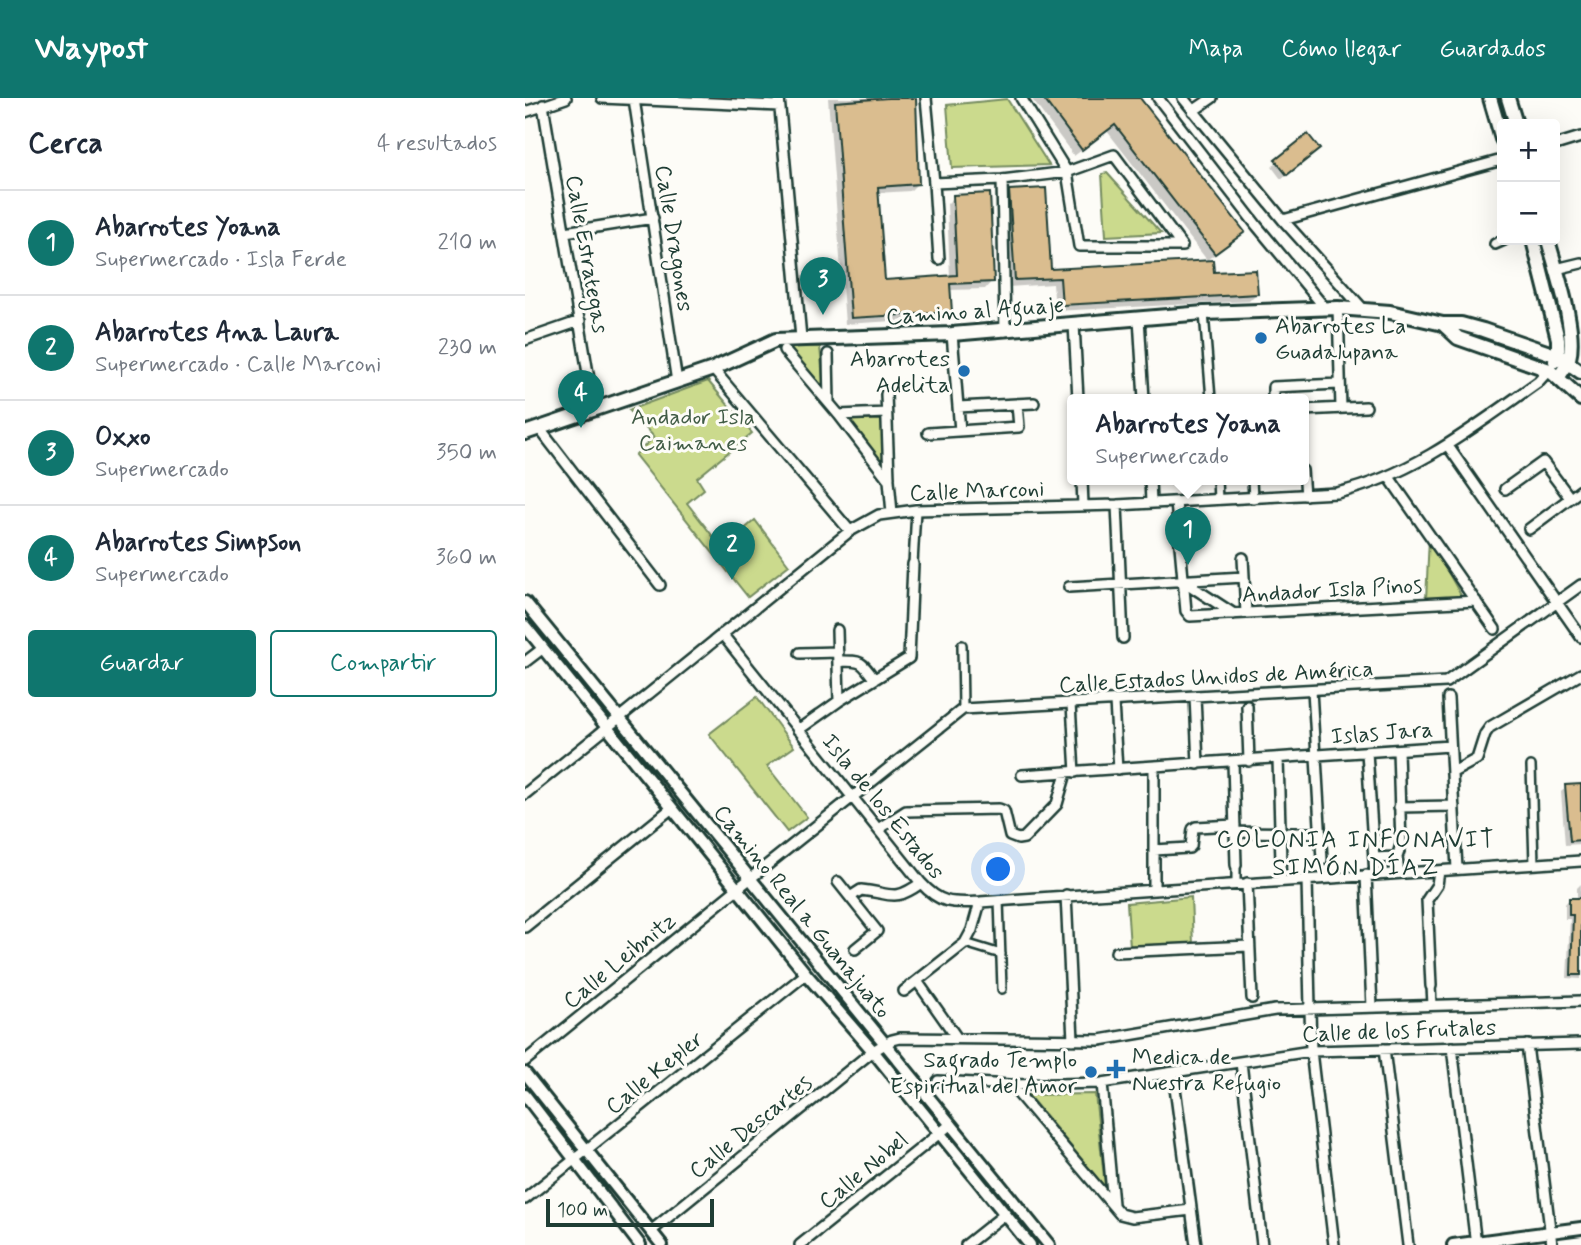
<!DOCTYPE html>
<html lang="es">
<meta charset="utf-8">
<style>
body{margin:0;font-family:Mynerve,sans-serif;background:#f2f2f3;color:#1f2937}
.controls{position:absolute;right:21px;top:21px;display:grid;overflow:hidden;border-radius:7px;box-shadow:0 7px 28px #0002}
.controls button{width:63px;height:63px;display:grid;place-items:center;padding:0;border:0;border-bottom:2px solid #e0e1e3;background:#fff;color:#1f2937;font:35px sans-serif}
.scale{position:absolute;left:21px;bottom:18px;width:168px;box-sizing:border-box;padding-left:7px;border:4px solid #1f3d34;border-top:0;font-size:19px;line-height:24px;white-space:nowrap;color:#1f3d34;-webkit-text-stroke:5px #fdfcf7;paint-order:stroke}
.you{position:absolute;left:474px;top:772px;width:24px;height:24px;margin:-18px;border:5px solid #fff;border-radius:50%;background:#1a73e8;box-shadow:0 0 0 10px #1a73e833}
.badge{display:grid;place-items:center;width:46px;height:46px;border-radius:50%;background:#0f766e;color:#fff;font-size:23px;font-weight:700}
.pin{position:absolute;translate:-50% -58px;filter:drop-shadow(0 2px 4px #0008)}
.pin::after{content:'';position:absolute;top:37px;width:24px;height:21px;background:inherit;clip-path:polygon(0 0,100% 0,50% 100%)}
.popup{position:absolute;left:542px;top:296px;width:242px;height:91px;box-sizing:border-box;display:grid;place-content:center;border-radius:7px;background:#fff;filter:drop-shadow(0 2px 5px #0005);font-size:23px;white-space:nowrap;color:#747a83}
.popup b{font-size:26px;color:#1f2937}
.popup::after{content:'';position:absolute;left:50%;top:100%;margin-left:-14px;border:14px solid transparent;border-top-color:#fff}
.list{margin:0;padding:0;list-style:none}
h2{display:flex;justify-content:space-between;align-items:center;height:91px;margin:0;padding:0 28px;font-size:30px}
h2 small{font-size:23px;font-weight:400;color:#747a83}
.list li{display:grid;grid-template-columns:46px 1fr auto;gap:21px;align-items:center;box-sizing:border-box;height:105px;padding:0 28px;border-top:2px solid #e0e1e3}
.list b{display:block;font-size:26px;white-space:nowrap}
.list p{margin:0;font-size:23px;white-space:nowrap;color:#747a83}
.list em{font-size:23px;font-style:normal;color:#747a83}
.actions{display:flex;gap:14px;padding:21px 28px}
.actions a{flex:1;padding:16px 0;border:2px solid #0f766e;border-radius:7px;text-align:center;font-size:24px;color:#0f766e}
.actions .main{background:#0f766e;color:#fff}
.map{position:relative;flex:none;width:1056px;height:1147px;overflow:hidden}
header{display:flex;align-items:center;gap:42px;box-sizing:border-box;height:98px;padding:0 35px;background:#0f766e;color:#fff}
header strong{font-size:33px}
nav{display:flex;gap:38px;margin-inline-start:auto;font-size:24px}
main{display:flex}
aside{flex:1;background:#fff}
.map>svg:first-child{display:block}
.green{fill:#cbda8d;stroke:#758c60;stroke-width:2}
.shadow{fill:#0003}
.building{fill:#dabd8f;stroke:#1f3d34;stroke-width:2}
.lines{fill:none;stroke-linecap:round;stroke-linejoin:round}
.pedestrian-casing{stroke:#1f3d34;stroke-width:12}
.minor-casing{stroke:#1f3d34;stroke-width:14}
.tertiary-casing{stroke:#1f3d34;stroke-width:16}
.secondary-casing{stroke:#1f3d34;stroke-width:18}
.pedestrian{stroke:#fdfcf7;stroke-width:7}
.minor{stroke:#fdfcf7;stroke-width:9}
.tertiary{stroke:#fdfcf7;stroke-width:10}
.secondary{stroke:#fdfcf7;stroke-width:12}
.poi-dot{fill:#1f6fb2;stroke:#fdfcf7;stroke-width:2.5}
.labels{text-anchor:middle;stroke-width:6;stroke-linejoin:round;paint-order:stroke}
.street-label{font-size:23px;fill:#1f3d34;stroke:#fdfcf7}
.poi-label{font-size:23px;fill:#1f3d34;stroke:#fdfcf7;text-anchor:start}
.park-label{font-size:23px;fill:#415c46;stroke:#fdfcf7}
.neighbourhood-label{font-size:24px;letter-spacing:2px;fill:#1f3d34;stroke:#fdfcf7}
</style>
<header>
<strong>Waypost</strong>
<nav><a>Mapa</a><a>Cómo llegar</a><a>Guardados</a></nav>
</header>
<main>
<aside>
<h2>Cerca<small>4 resultados</small></h2>
<ul class="list">
<li><span class="badge">1</span><div><b>Abarrotes Yoana</b><p>Supermercado · Isla Ferde</p></div><em>210 m</em></li>
<li><span class="badge">2</span><div><b>Abarrotes Ana Laura</b><p>Supermercado · Calle Marconi</p></div><em>230 m</em></li>
<li><span class="badge">3</span><div><b>Oxxo</b><p>Supermercado</p></div><em>350 m</em></li>
<li><span class="badge">4</span><div><b>Abarrotes Simpson</b><p>Supermercado</p></div><em>360 m</em></li>
</ul>
<div class="actions"><a class="main">Guardar</a><a>Compartir</a></div>
</aside>
<div class="map">
<svg width="1056" height="1147" viewBox="0 0 1056 1147">
<rect width="100%" height="100%" fill="#fdfcf7"/>
<filter id="ink" filterUnits="userSpaceOnUse"><feTurbulence type="fractalNoise" baseFrequency=".0143" numOctaves="2"/><feDisplacementMap in="SourceGraphic" scale="14" xChannelSelector="R" yChannelSelector="G"/><feConvolveMatrix kernelMatrix="1 2 1 2 8 2 1 2 1" color-interpolation-filters="sRGB"/></filter>
<g filter="url(#ink)">
<path class="green" d="M482,1L524,67L427,70L422,7Z
M582,75L636,135L581,138L577,76Z
M259,248L295,249L299,292Z
M183,283L227,335L172,380L179,391L162,405L197,450L230,422L264,467L223,499L110,357L129,339L104,312Z
M324,322H358L361,369Z
M904,440L938,501L901,502Z
M232,599L269,649L242,668L282,719L262,734L184,636Z
M666,799L668,846L605,849L602,805Z
M570,996L580,1089L503,997Z"/>
<path class="shadow" d="M303,0H344L392,86L385,93L352,95L359,184L425,179L422,106L429,99L467,183L460,191L424,192L425,213L418,220L320,226Z
M506,0H615L710,141L682,162L582,33L549,58Z
M788,56L756,81L747,69L752,64Z
M485,94L524,173L687,176L731,196L724,203L530,213L528,186L483,189L478,101Z
M1056,688V746L1040,747L1036,694L1041,689Z
M1056,786V881L1042,880L1045,821H1040V806L1044,801H1052V790Z"/>
<path class="building" d="M363,0H391L394,86L353,89L360,182L432,177L428,97L465,95L469,184L425,186L427,214L326,220L310,4Z
M518,0H615L720,134L690,156L590,27L557,52Z
M783,36L795,51L762,77L750,62Z
M521,90L526,171L688,162L689,174L731,172L733,196L537,207L535,180L490,182L484,92Z
M1056,686V742L1045,743L1040,687Z
M1044,800H1056V877H1046L1048,817H1044Z"/>
<g class="lines">
<g class="pedestrian-casing">
<path id="pedestrian" d="M679,215L686,301
M778,372L780,398
M692,381L693,402
M727,381L728,401
M388,466L391,412
M437,547L438,611
M787,592L791,659
M589,604L593,672
M546,606L550,675
M1006,668L1009,766
M756,764L757,783
M711,767V785
M474,802L477,891
M440,845L476,856
M906,888L907,907"/>
</g>
<g class="minor-casing">
<path id="minor" d="M77,0L254,8
M254,0L276,240
M401,0L409,85L414,161
M496,0L542,74L554,148H657
M633,0L732,128L800,210
M658,0L758,122L838,211
M109,1L152,284
M18,7L69,311
M668,13L687,0
M0,14L41,0
M1030,47L1056,39
M477,82L480,233
M409,85L477,82L542,74L589,57L657,148
M758,122L977,62
M40,134L128,120
M970,146L979,142
M1031,171L1056,165
M813,210L816,310
M614,220L619,301
M549,226L553,301
M427,236L435,333
M0,242L55,223
M259,252L314,317L364,382L367,415
M303,256L304,305
M188,271L325,433
M361,296L364,380
M748,301V289L814,286
M433,309L509,305
M778,312L841,309
M314,317L361,315
M14,330L135,487
M403,335L494,329L492,306
M923,348L1056,539
M864,379L970,531
M557,381L558,408
M625,381L626,405
M980,391L1018,364L1045,400
M651,404L661,513L665,518L951,503
M592,407L598,540
M1004,431L1056,392
M718,460L721,515
M658,483L709,516
M544,489L719,479
M312,532L314,603
M197,536L396,785C416,807 428,805 455,804L1056,763
M275,555L313,554
M313,563C336,563 336,562 349,581
M0,564L17,551
M670,598L673,666
M923,600L932,771
M722,608L724,663
M273,632L314,603L384,560L388,466
M873,652L876,747L872,759L874,775
M842,654L850,777
M791,659L797,762
M753,661L756,764
M708,664L711,767
M928,674L952,661L960,636L965,629L1056,576
M497,677L925,648
M0,696L325,433L354,417L391,412L592,407L812,395C889,377 949,329 1013,284L1024,272
M874,709L929,708
M353,731L381,713L474,711L479,713L485,738L493,741L499,740L532,706L541,675
M710,734L796,735
M629,752L664,750L666,748L668,731L671,729L710,727
M849,760L872,759
M841,777L847,909
M782,781L786,953L809,1147
M313,784L352,833L330,851
M722,785L727,900
M629,791V669
M541,797L548,942
M325,799L336,792C367,795 368,805 396,785
M0,829L147,710
M591,854L724,848
M392,883L432,940
M906,888L902,802L912,787L914,773
M379,893L440,845L447,832L455,804
M1002,947L1027,1147
M927,949L951,1147
M859,951L883,1147
M0,963L212,791L438,611L921,584L1056,487
M716,964L737,1147
M648,975L671,1147
M413,983L486,987L577,985L786,953L1056,946
M577,985L588,1106
M486,987L595,1116L607,1119L666,1112
M0,1101L281,876
M126,1133L348,953L367,942L375,940L575,942L750,912L1056,903
M275,1147L426,1026
M441,1147L480,1116"/>
</g>
<g class="tertiary-casing">
<path id="tertiary" d="M0,504L524,1147
M0,528L281,876L348,953L505,1147
M0,975L137,1147
M0,997L115,1147
M928,1147L1056,1130"/>
</g>
<g class="secondary-casing">
<path id="secondary" d="M965,0L977,41
M983,0L991,26
M1008,142L1033,241V258L1030,263
M1023,142C1031,172 1052,231 1044,261C1042,268 1037,274 1033,280
M918,226L933,240L1024,272L1056,301
M0,335L188,271L251,242L427,236L679,215L813,210L865,214L918,226H936L958,232L1033,258L1056,274"/>
</g>
<use href="#pedestrian" class="pedestrian"/>
<use href="#minor" class="minor"/>
<use href="#tertiary" class="tertiary"/>
<use href="#secondary" class="secondary"/>
</g>
</g>
<g class="poi-dot">
<circle cx="736" cy="240" r="7"/>
<circle cx="439" cy="273" r="7"/>
<path d="M587.5 960.5h7v7h7v7h-7v7h-7v-7h-7v-7h7z"/>
<circle cx="566" cy="974" r="7"/>
</g>
<g class="labels">
<g class="street-label">
<text transform="translate(150 140) rotate(81)" y="8">Calle Dragones</text>
<text transform="translate(63 156) rotate(80)" y="8">Calle Estrategas</text>
<text transform="translate(450 212) rotate(-4)" y="8">Camino al Aguaje</text>
<text transform="translate(452 392) rotate(-2)" y="8">Calle Marconi</text>
<text transform="translate(807 491) rotate(-3)" y="8">Andador Isla Pinos</text>
<text transform="translate(691 578) rotate(-3)" y="8">Calle Estados Unidos de América</text>
<text transform="translate(857 634) rotate(-4)" y="8">Islas Jara</text>
<text transform="translate(359 708) rotate(51)" y="8">Isla de los Estados</text>
<text transform="translate(278 813) rotate(51)" y="8">Camino Real a Guanajuato</text>
<text transform="translate(94 862) rotate(-39)" y="8">Calle Leibnitz</text>
<text transform="translate(874 932) rotate(-2)" y="8">Calle de los Frutales</text>
<text transform="translate(129 974) rotate(-39)" y="8">Calle Kepler</text>
<text transform="translate(225 1028) rotate(-39)" y="8">Calle Descartes</text>
<text transform="translate(338 1072) rotate(-39)" y="8">Calle Nobel</text>
</g>
<g class="poi-label">
<text x="750" y="235">Abarrotes La<tspan x="750" dy="26">Guadalupana</tspan></text>
<text x="425" y="268" text-anchor="end">Abarrotes<tspan x="425" dy="26">Adelita</tspan></text>
<text x="607" y="966">Medica de<tspan x="607" dy="26">Nuestra Refugio</tspan></text>
<text x="552" y="969" text-anchor="end">Sagrado Templo<tspan x="552" dy="26">Espiritual del Amor</tspan></text>
</g>
<g class="park-label">
<text x="168" y="326">Andador Isla<tspan x="168" dy="26">Caimanes</tspan></text>
</g>
<g class="neighbourhood-label">
<text x="831" y="749">COLONIA INFONAVIT<tspan x="831" dy="28">SIMÓN DÍAZ</tspan></text>
</g>
</g>
</svg>
<div class="controls">
<button>+</button>
<button>−</button>
</div>
<div class="scale">100 m</div>
<div class="you"></div>
<div class="pin badge" style="left:663px;top:467px">1</div>
<div class="popup"><b>Abarrotes Yoana</b>Supermercado</div>
<div class="pin badge" style="left:207px;top:482px">2</div>
<div class="pin badge" style="left:298px;top:217px">3</div>
<div class="pin badge" style="left:56px;top:330px">4</div>
</div>
</main>
